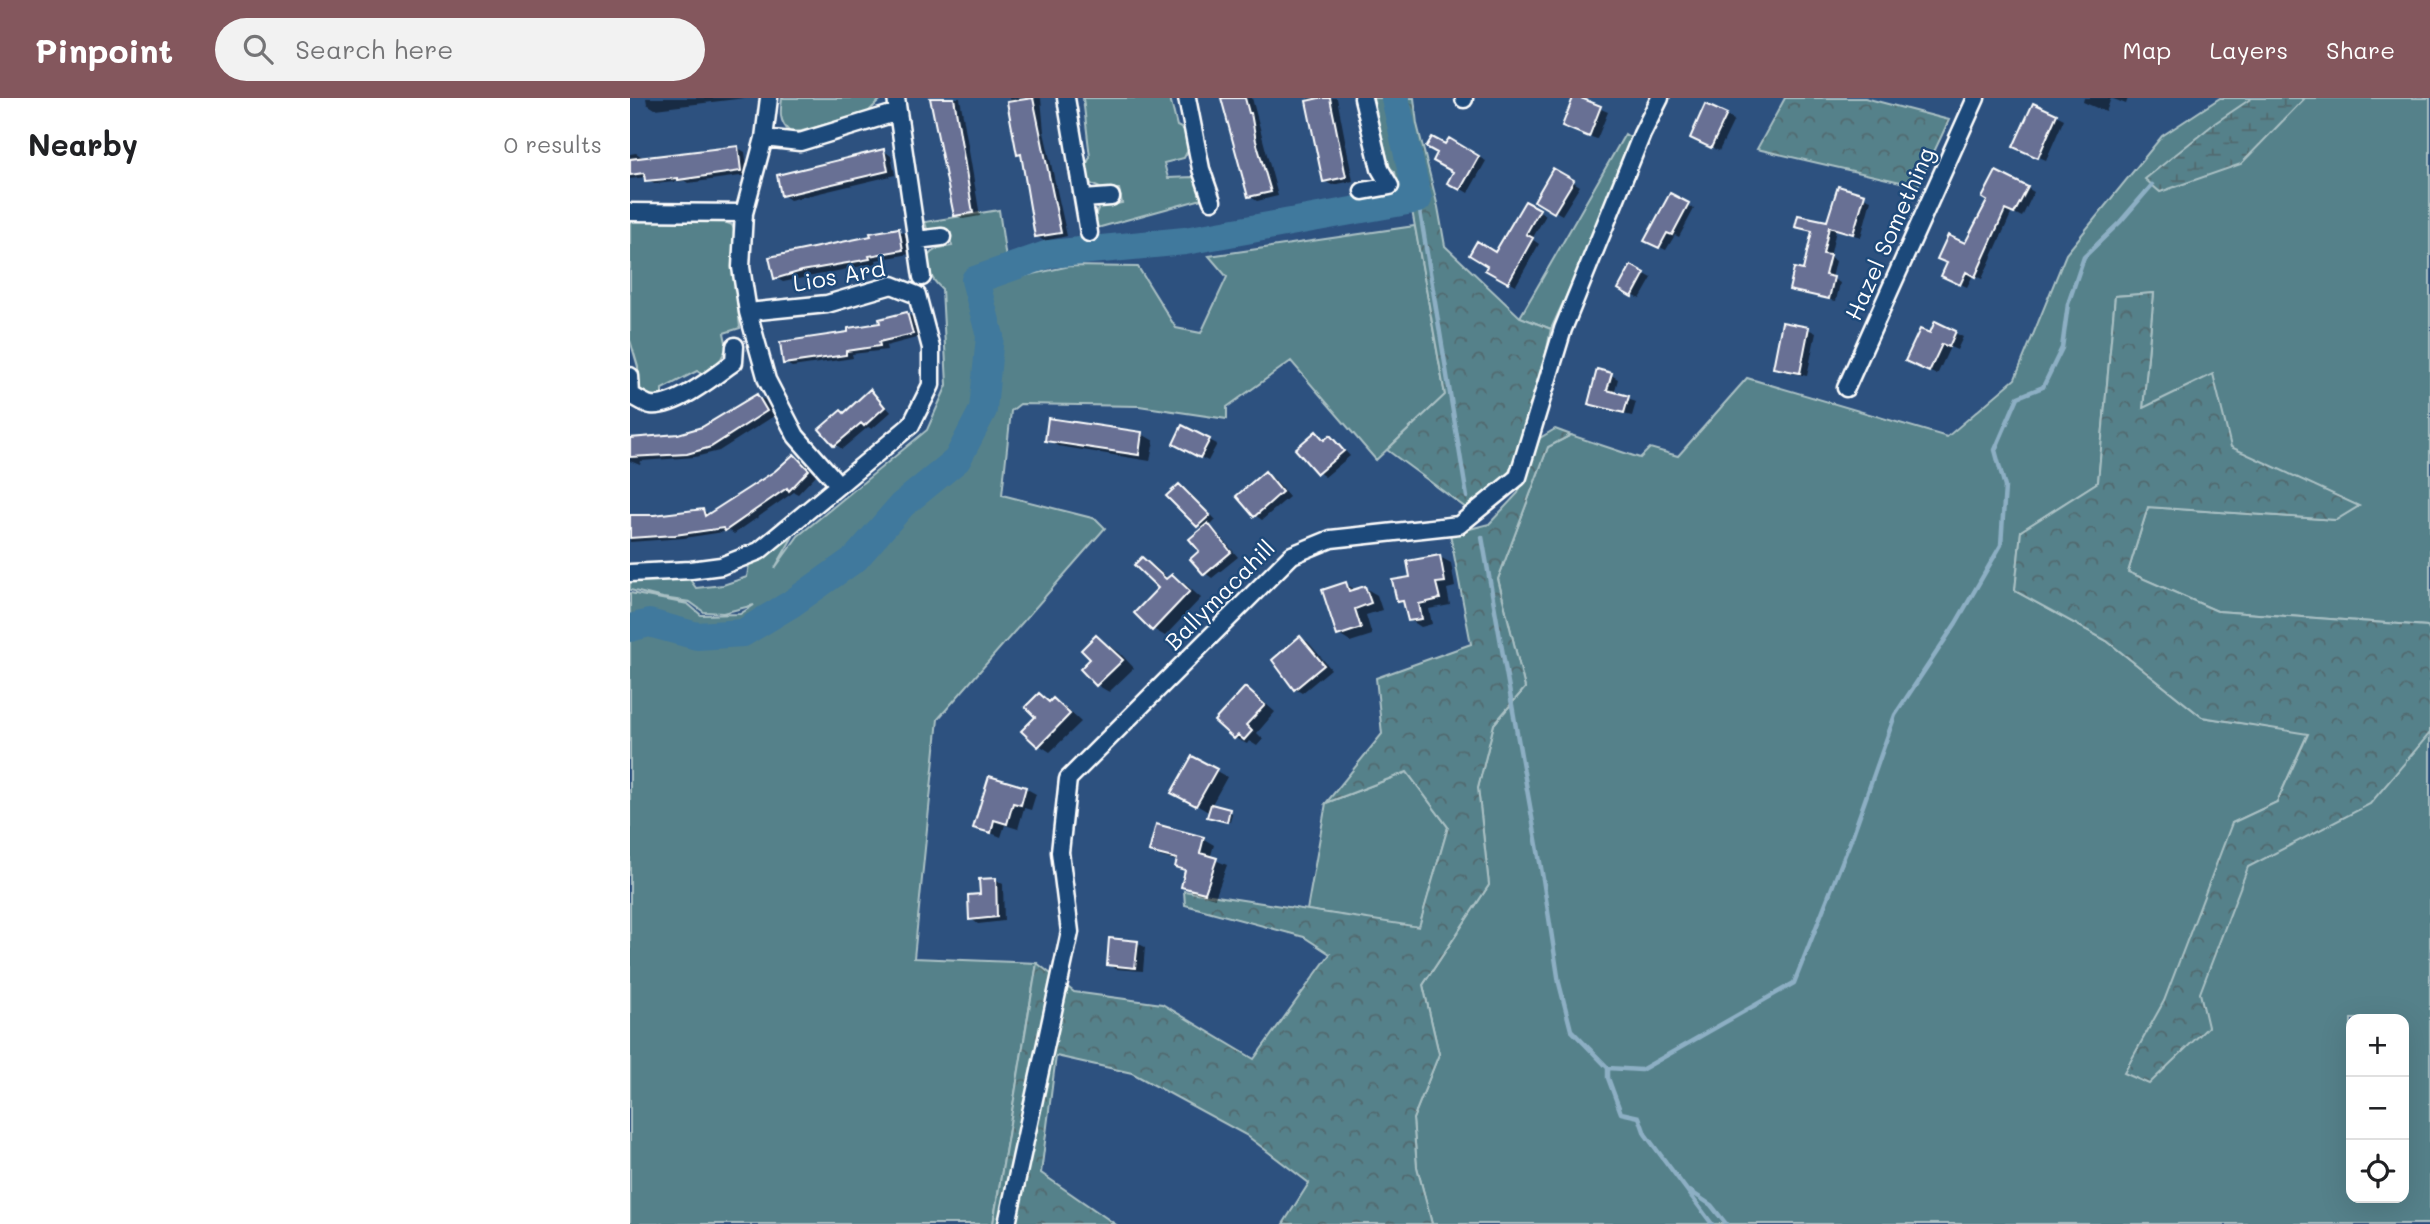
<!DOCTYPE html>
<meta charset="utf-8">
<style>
body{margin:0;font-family:Mali,sans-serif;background:#f2f2f2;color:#202124}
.controls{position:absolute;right:21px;bottom:21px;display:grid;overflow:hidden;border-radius:14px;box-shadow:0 7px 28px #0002}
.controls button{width:63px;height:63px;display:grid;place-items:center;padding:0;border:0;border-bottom:2px solid #e0e0e0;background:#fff;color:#202124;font:35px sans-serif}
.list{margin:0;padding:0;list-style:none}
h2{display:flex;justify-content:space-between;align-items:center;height:91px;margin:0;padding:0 28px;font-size:30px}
h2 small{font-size:23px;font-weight:400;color:#757577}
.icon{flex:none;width:38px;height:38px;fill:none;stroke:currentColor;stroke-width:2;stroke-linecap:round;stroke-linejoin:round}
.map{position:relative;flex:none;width:1800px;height:1126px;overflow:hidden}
header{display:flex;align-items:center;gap:42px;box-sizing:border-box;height:98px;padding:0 35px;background:#84575d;color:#fff}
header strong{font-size:33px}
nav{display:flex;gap:38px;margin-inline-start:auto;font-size:24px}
.search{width:490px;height:63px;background:#f2f2f2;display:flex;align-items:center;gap:18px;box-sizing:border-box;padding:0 24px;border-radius:38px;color:#757577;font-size:26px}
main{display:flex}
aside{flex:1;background:#fff}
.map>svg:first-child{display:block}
.green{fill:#55818a;stroke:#aac0c4;stroke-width:2;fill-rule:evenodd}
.forest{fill:url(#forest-crowns);stroke:#aac0c4;stroke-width:2}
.wetland{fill:url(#wetland-marsh);stroke:#aac0c4;stroke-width:2}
.shadow{fill:#0007}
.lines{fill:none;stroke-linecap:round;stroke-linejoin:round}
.stream{stroke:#8dafc4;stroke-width:4.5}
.river{stroke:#41799d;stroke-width:28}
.building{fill:#676f94;stroke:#fff;stroke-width:2}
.minor-casing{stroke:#fff;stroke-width:21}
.minor{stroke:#1f4a7a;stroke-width:16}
.labels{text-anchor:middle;stroke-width:5;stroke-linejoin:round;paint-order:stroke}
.street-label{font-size:23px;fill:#fff;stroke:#1f4a7a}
</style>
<header>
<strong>Pinpoint</strong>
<div class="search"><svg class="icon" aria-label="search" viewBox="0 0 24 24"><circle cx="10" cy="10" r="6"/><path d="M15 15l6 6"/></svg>Search here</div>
<nav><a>Map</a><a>Layers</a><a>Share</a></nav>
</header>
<main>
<aside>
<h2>Nearby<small>0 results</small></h2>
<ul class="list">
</ul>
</aside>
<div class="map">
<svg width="1800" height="1126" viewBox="0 0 1800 1126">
<defs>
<pattern id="forest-crowns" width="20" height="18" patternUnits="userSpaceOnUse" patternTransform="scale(1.75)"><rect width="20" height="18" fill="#55818a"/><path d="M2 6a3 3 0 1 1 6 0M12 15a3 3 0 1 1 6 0" fill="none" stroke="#51696e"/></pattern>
<pattern id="wetland-marsh" width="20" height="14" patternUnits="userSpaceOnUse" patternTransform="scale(1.75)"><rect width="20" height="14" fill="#55818a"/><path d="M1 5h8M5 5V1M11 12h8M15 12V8" fill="none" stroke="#51696e"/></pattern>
</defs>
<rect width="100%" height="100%" fill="#2d517f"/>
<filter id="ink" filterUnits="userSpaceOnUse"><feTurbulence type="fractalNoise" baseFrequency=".0143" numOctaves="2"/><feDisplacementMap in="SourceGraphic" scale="14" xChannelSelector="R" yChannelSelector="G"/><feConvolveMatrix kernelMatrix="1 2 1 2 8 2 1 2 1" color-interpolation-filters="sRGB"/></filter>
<g filter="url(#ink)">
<path class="green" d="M152,0H250V2L237,15L172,33L160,34C149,24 150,14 152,0Z
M453,0H540L547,28L555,32L560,48L554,60L534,65L538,80L563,79L570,85L572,101L467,130L463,121L469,109L492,105L489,91H472L461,86L455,69L460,59Z
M742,0H758L776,96L723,105L724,101L768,91L765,74L760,70Z
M1590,0H1800V534L1797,528L1587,513L1498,474L1518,409L1706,422L1728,408L1513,311L1524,195L1485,198L1468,384L1391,433L1385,493L1477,543L1572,619L1678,635L1647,704L1602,725L1611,756L1800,615V1126H802L787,1069L783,1021L809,956L793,887L859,787L848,690L864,626L895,590L868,481L918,349L941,337L1010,360L1020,350L1048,358L1117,280L1317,339L1385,281L1436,156L1532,38ZM1721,921H1774V1100H1721Z
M995,36L1001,40L969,127L921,231L890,219C925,158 960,98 995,36Z
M369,112L376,161L357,165L362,185L440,168L508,169L546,230L571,235L597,179L579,158L785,128L815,297L746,362L661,263L597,309V321L509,308L390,306L381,313L372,397L466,421L475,430L308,621L284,860L407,865L363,1126H0V495L58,506L71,517L110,516L124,507L93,515L74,514L60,504L33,500L0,492V482L58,479L66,490L93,487L117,479L119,466L162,440L145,470L168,438L297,332L317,287L312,191C303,183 287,161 305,152C309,149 318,149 322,148L317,131L303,133L297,131L295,124Z
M0,122H90L102,127L107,138L104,166L110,230L94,235L97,249L91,261L73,277L67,273L32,291V297L23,301L9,293L8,269L0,242Z
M777,674L818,729L789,830L677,812L696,705Z"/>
<path class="forest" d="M762,0H784L787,26L808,109L815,148L890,219L921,231C912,274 894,377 856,401C851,405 842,407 836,410L757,352L815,297Z
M1155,0H1235L1319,22L1288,88L1127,51Z
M1524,195L1513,310L1583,276L1601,349L1729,408L1706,422L1518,409L1498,474L1587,513L1797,528L1800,534V635L1740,706L1618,769L1570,895L1578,929L1519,986L1494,975L1534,903L1602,725L1647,704L1678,636L1572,619L1477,543L1385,493L1391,433L1468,384L1485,198Z
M925,331L941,337L918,349L868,481L895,590L864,626L848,690L859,787L793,887L809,956L783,1021L787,1069L802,1126H653L679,1085L616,1037L502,975L426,958L411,1075L485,1126H363L407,865L444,894L532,906L624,961L700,856L674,839L555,807L554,793L789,829L818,729L777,674L696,705L752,636L746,580L841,546L820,436L859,426L888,395L910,340Z"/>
<path class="wetland" d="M1622,0H1675L1611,66L1530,94L1515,81L1585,25Z"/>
<path class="shadow" d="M16,0H115L25,11L17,6Z
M301,0H330L350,118L333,121L326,117Z
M379,0H411L414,34L437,138L414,143L406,138L393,59L388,56Z
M592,0H622L648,98L627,103L619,98Z
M678,0H707L723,83L702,87L694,83Z
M945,0L978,14L967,41L942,32Z
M1454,0H1498L1496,6L1481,0L1476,14L1453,4Z
M1076,8L1104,22L1089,53L1069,43Z
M1426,17L1434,21L1416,62L1393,52Z
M819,43L856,63L838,95L820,84L826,74L816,48Z
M108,50L115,54L118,77L58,85L55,83L24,86L16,79L0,81V56L6,55L14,60Z
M254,53L261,58L265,77L160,102L153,97Z
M924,72L950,88L932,117L906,102Z
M1209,90L1241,102L1231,139L1206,132L1200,159L1206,163L1202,180L1210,185L1206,203L1168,195L1161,191L1174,174L1183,135L1167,128L1198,125Z
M1397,90L1404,94L1392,119L1382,114L1352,181L1343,177L1337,189L1320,181L1335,147Z
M1040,98L1064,111L1049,139L1045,137L1036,152L1023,146Z
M896,105L916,117L902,141L909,146L886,187L857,171Z
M268,132L276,136L280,156L246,162L247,165L153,184L146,180L243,139Z
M1002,169L1022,180L1010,201L990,190Z
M277,216L285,220L290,239L256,248L257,252L222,256L223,260L162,269L154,265L220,235L253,227Z
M1306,226L1333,239L1327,252L1320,249L1307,277L1285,267Z
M1178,231L1186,235L1177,278L1152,273L1145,269Z
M981,277L988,281L984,296L1006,304L1002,318L967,310L960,305Z
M240,294L247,298L261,314L242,331L238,329L212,351L205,346L215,316Z
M127,298L135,302L144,318L89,353L65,359L11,363L10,367L0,363V339L5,341L49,337L73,331Z
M686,335L696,342L700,339L707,344L720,358L695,379L688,374Z
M512,336L524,343L520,363L428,348L417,342Z
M579,342L587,346L578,363L552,350Z
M164,358L172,362L186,377L168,396L164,394L104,436L100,433L54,440L0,444V418L24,419L73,412L80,417L146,375Z
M635,375L643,380L659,399L632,422L625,417Z
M549,388L557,392L586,422L580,428L585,432L608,459L582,480L575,475L572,453L573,431L539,398Z
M810,459L821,465L825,489L817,491L820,507L799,511L802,526L791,529L780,522L776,507L768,503Z
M512,461L524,468L539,481L542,478L554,485L571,500L535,538L523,531L530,490Z
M716,486L727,493L735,490L747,497L752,512L736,517L742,537L720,544L709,537Z
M466,539L489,554L504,570L479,594L467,587L452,571L462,561Z
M671,540L678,544L701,571L672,595L665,591Z
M615,591L627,598L645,614L627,635L633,641L627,648L619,643L617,646L605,640Z
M410,597L435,609L451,624L420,654L409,647L407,619Z
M563,660L597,679L581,708L602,715L600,724L583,720L580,715L544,694Z
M395,690L406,696L401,712L394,710L388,731L375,727L371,739L346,729Z
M527,728L574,741L584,747L580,760L597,767L585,800L563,794L553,788L557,774L547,768L548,763L531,759L521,753Z
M365,782L373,786L374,823L348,826L341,821Z
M507,845L515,849L513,873L486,871L479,866Z"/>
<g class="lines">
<path class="stream" d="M788,101L837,399
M852,439L913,781L929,885L941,932L978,970L1011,972L1164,885L1222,739L1265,617L1326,525L1371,447L1375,389L1365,352L1388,299L1413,289L1432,250L1438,206L1454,159L1490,124L1522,87
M978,970V980L991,1015L1009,1019L1015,1036L1082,1126
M1060,1093L1081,1107L1096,1126"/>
<path class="river" d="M0,530L19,525L67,538L113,535L161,506L226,460L272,407L327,362L353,312L360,238L345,182L419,156L555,143L788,101L765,0"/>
</g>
<path class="building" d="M300,0H324L343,115L324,118Z
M403,0L431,135L405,139L391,56L387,57L377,4Z
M591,0H615L619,15H621L626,43L641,94L618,99Z
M689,0H700L716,79L693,84L676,3Z
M943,0H951L971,8L959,39L932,28Z
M1403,5L1427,16L1408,60L1383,49Z
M1075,6L1097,16L1081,50L1060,40Z
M802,39L815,46L819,40L849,58L830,92L817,85L823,74L803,63L807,55L796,49Z
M108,48L111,73L48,82V80L15,83L14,75L0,77V61Z
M254,51L258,73L151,98L147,77Z
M923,70L944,82L924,115L904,103Z
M1366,73L1398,89L1384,116L1375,112L1345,179L1336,174L1330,187L1311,178L1317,165L1307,161L1318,137L1335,145L1357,103L1352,100Z
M1208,88L1235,96L1223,136L1199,129L1193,156L1200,157L1195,177L1204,179L1199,201L1159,192L1164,170L1173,172L1182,133L1165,129L1168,117L1197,123Z
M1040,95L1059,105L1042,137L1037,135L1029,150L1014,143Z
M895,103L910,111L896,136L903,140L878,185L855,172L857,168L839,157L847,143L865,154Z
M269,130L273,152L239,158L240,161L172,173L144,181L139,159L241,138L240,135Z
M1001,167L1015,175L1002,199L988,191Z
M277,214L283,236L249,244L250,248L216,253V257L153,266L150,244L218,234V230L250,225L249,221Z
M1305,223L1326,233L1319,249L1312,246L1299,274L1275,263L1290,231L1300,235Z
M1152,224L1179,229L1170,275L1143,270Z
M967,271L982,275L977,292L999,298L994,315L958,306Z
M240,291L255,309L234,328L231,325L204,348L189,331L211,312L214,315Z
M127,296L137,313L81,349L57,356L0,359V340L48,336L72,329Z
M418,320L512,334L509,357L415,343Z
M552,327L580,341L570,360L543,346Z
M686,333L694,342L700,337L714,353L687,376L665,351Z
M164,356L179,372L159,393L157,390L95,433L93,430L45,437L0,440V417H24L73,411L75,418L145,373Z
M635,373L652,394L624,419L606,398Z
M549,386L580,417L567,429L536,398Z
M578,425L601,454L574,477L560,461L569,453L559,441Z
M810,457L815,484L806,485L810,501L789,506L792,521L778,523L773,503L767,504L762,482L780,479L777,463Z
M512,459L536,481L542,476L560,493L522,533L504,515L528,490L504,467Z
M716,484L719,493L735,488L741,505L725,511L731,530L707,538L692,492Z
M466,537L493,562L466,588L450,571L460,561L451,552Z
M670,538L694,567L664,592L642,562Z
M615,589L635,607L616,627L622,633L614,642L608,637L604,641L584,623Z
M409,595L419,604L423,600L440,616L408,649L391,633L405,619L395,609Z
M562,658L587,671L566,708L541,695Z
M359,678L396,689L391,707L383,705L377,726L364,722L361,735L343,730Z
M581,706L600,711L597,724L577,719Z
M526,726L574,739L570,755L587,760L575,795L551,789L555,772L545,769L547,761L519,754Z
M366,780L367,819L339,822L338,797L350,796L349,781Z
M479,840L508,843L505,870L477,867Z"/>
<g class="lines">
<g class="minor-casing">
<path id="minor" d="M266,0L292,179
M436,0L459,135
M557,0L571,71L582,103
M733,0L750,71L760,88L733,93
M834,1V0
M134,40L170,44L268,14
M454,101L481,99
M0,114L114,115
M287,142L312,139
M118,214L197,206L262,187L287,197L301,250V287L281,327L209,387
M0,278L1,297C7,300 15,306 21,307C45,310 85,278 104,264L105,248
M1216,290L1346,0
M0,475L61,472L91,468L129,453L209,387L166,338L137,282L118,214L111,169L114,115L134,40L139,0
M377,1126L440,834L430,754L438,681L662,457L701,441L829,427L888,379L933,231L1012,36L1030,0"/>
</g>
<use href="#minor" class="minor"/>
</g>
</g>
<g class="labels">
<g class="street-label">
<text transform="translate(1260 136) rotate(-66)" y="8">Hazel Something</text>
<text transform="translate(209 178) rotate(-10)" y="8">Lios Ard</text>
<text transform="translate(590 497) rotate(-45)" y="8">Ballymacahill</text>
</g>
</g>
</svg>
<div class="controls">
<button>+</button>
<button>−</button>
<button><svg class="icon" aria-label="locate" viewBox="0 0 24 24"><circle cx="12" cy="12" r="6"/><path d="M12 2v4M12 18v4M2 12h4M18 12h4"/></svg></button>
</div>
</div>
</main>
